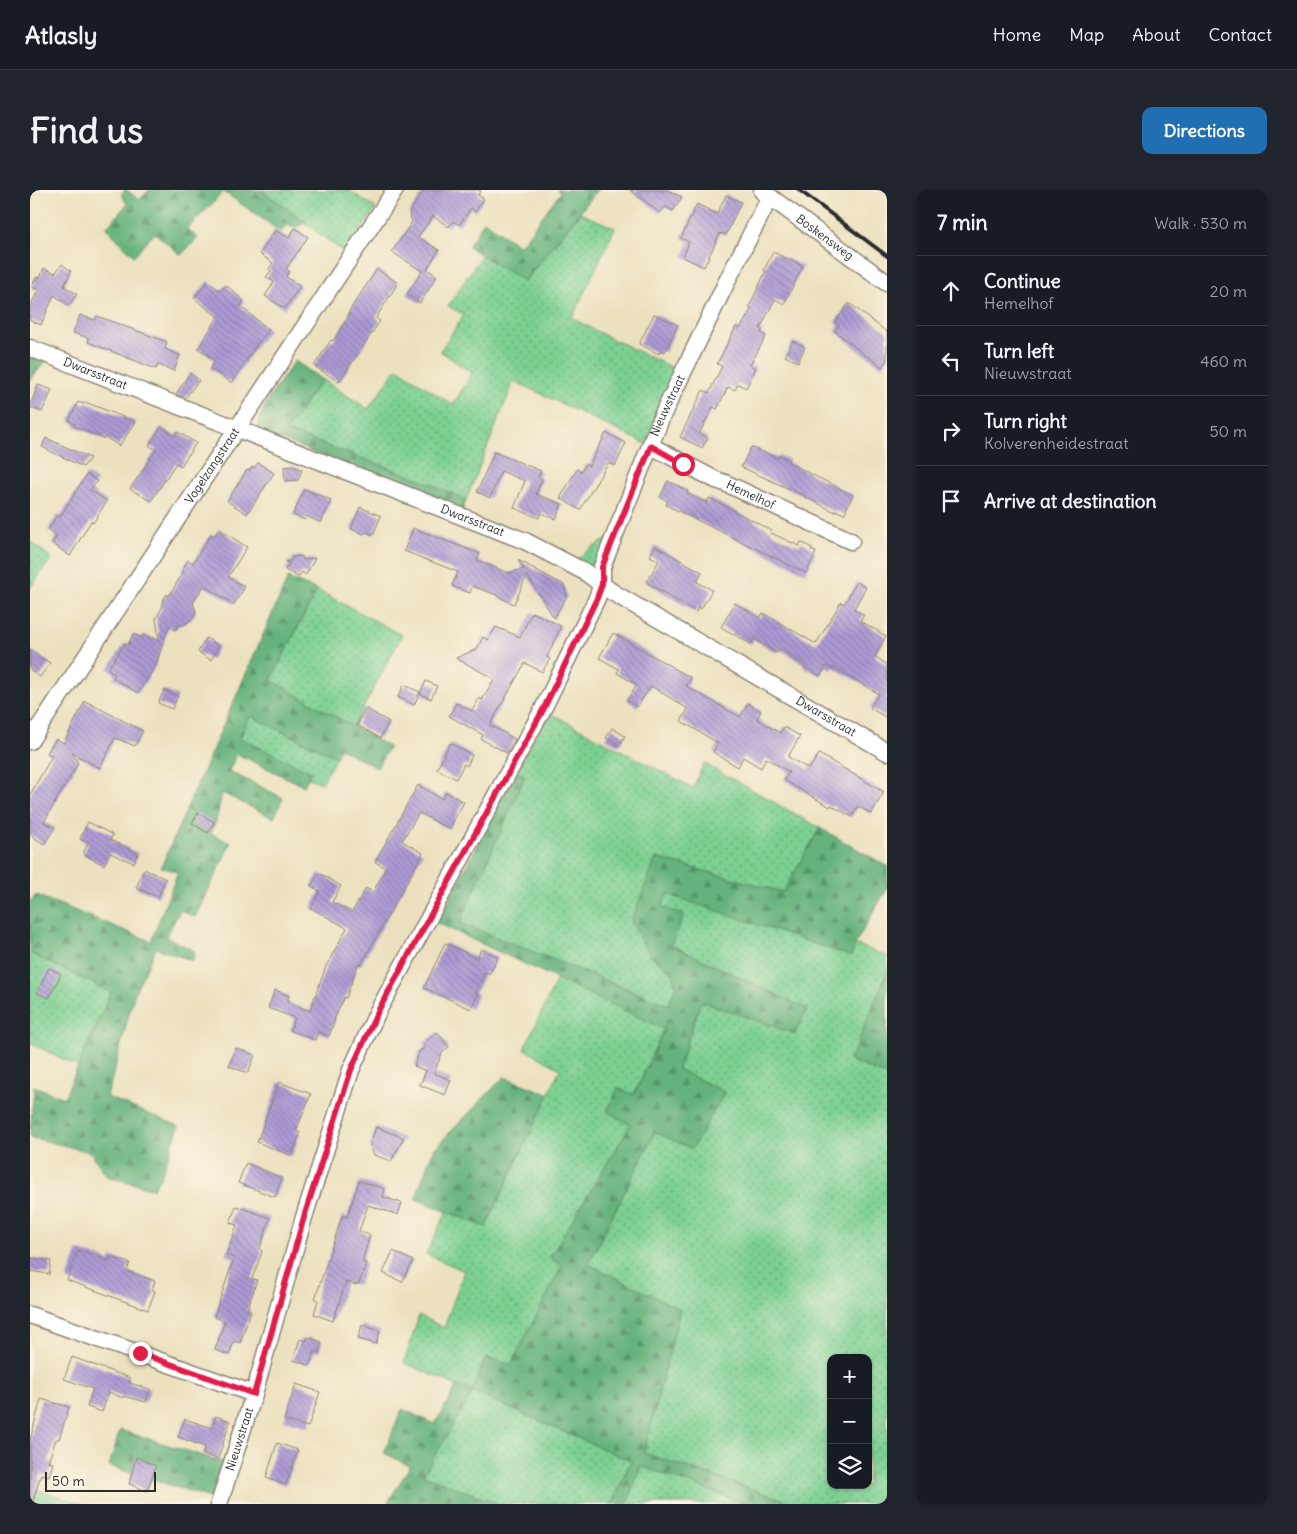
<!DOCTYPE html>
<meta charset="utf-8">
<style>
body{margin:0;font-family:Delius,sans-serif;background:#20242c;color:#f1f3f6}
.controls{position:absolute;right:15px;bottom:15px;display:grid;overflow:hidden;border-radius:10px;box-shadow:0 1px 4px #0004}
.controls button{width:45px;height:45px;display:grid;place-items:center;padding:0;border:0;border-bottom:1px solid #363941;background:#171b24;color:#f1f3f6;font:25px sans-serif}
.scale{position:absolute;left:15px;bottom:12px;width:111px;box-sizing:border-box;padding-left:5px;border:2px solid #2b2b2b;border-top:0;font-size:14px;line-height:18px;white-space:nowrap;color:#2b2b2b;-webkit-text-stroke:4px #fcf5e5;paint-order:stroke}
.stop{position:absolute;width:15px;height:15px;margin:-11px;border:4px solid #e11d48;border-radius:50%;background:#fff}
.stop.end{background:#e11d48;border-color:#fff;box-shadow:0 1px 5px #0008}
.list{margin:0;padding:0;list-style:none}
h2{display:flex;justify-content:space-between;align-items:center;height:65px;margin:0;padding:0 20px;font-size:21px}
h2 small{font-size:16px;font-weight:400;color:#9ea1a6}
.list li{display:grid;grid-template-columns:32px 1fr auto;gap:15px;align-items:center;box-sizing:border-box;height:70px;padding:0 20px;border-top:1px solid #363941}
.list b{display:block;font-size:19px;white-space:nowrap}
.list p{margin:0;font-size:16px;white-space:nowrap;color:#9ea1a6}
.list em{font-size:16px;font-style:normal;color:#9ea1a6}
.icon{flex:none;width:28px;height:28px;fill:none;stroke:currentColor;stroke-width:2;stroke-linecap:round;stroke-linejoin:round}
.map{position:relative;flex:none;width:857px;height:1314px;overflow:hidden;border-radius:10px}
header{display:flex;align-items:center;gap:30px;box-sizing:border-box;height:70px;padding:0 25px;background:#171b24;border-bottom:1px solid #363941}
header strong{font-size:24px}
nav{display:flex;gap:28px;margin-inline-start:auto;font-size:18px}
.intro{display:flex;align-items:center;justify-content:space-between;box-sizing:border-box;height:120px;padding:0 30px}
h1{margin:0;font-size:35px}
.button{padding:12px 22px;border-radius:10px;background:#1f6fb2;color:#fff;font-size:18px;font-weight:700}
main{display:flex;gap:30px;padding:0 30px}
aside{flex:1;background:#171b24;border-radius:10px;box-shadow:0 1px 4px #0004}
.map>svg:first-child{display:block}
.grass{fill:url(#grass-dots);stroke:#547e5e;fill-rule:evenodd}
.forest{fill:url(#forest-firs);stroke:#486e54}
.building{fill:url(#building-back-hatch)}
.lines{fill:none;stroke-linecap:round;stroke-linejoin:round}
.street-casing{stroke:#8c8675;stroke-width:19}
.street{stroke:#fff;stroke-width:16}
.rail{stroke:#2b2b2b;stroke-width:4}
.route{stroke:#e11d48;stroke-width:6}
.labels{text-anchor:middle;stroke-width:5;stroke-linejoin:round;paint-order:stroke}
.street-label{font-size:12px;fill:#2b2b2b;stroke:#fcf5e5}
</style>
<header>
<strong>Atlasly</strong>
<nav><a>Home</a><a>Map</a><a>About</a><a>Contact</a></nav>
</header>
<div class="intro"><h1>Find us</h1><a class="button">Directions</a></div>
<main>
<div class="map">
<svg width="857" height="1314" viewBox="0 0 857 1314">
<defs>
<pattern id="grass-dots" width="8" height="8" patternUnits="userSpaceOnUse" patternTransform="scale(1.25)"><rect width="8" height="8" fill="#7cd092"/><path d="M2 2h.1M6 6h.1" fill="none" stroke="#66a977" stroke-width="1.8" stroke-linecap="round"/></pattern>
<pattern id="forest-firs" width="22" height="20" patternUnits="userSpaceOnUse" patternTransform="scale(1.25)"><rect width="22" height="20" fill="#65b27c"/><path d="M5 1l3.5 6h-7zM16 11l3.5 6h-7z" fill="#539166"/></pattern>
<pattern id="building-back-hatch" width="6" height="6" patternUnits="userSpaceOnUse" patternTransform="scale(1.25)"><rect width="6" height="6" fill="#ad9ad5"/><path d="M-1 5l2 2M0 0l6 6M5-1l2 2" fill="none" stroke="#8d7ead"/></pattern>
</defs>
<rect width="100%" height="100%" fill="#fcf5e5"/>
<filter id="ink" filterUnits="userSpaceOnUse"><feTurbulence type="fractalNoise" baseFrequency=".02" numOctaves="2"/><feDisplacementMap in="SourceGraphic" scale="10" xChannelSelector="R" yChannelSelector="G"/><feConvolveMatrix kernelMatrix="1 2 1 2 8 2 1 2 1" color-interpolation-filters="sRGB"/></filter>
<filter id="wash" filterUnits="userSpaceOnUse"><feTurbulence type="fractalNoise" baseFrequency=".0096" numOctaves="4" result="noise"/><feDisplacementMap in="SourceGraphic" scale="20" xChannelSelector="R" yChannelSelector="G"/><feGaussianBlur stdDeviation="1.12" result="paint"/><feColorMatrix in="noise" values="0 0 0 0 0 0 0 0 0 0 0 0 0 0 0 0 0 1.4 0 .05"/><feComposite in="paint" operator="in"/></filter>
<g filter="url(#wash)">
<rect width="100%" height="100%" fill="#ece1bf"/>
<path class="grass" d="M231,0H318L346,18L315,63Z
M550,23L585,38L542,128L570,143L649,181L616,254L484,191L436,310L387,288L256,241L292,189L338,219L367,178L423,215L442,183L410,161L434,125L418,116L452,65L495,91Z
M578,349L566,374L560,376L546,370L563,357Z
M0,351L22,368L0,398Z
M287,400L372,445L323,537L241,490Z
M518,522L663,598L674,573L790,638L753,702L626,668L620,765L643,782L646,797L638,815L429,733L495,586L486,582Z
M220,526L306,567L292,593L278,588L280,583L210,548Z
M637,703L820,766L825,754L857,766V782L827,855L819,870L857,886V1302L850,1312L853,1314H766L614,1263L650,1119L558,1074L625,942L694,902L647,879L671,811L765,844L777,819L641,755L632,717ZM801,1168H838V1295H801Z
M0,763L81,802L49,877L0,853Z
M527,789L634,838L604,905L588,898L602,933L520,1067L532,1076L481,1175L456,1167L442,1201L601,1271L582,1314H469L393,1285L442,1202L374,1173L389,1125L414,1138L434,1081L396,1064L417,1021L456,1037L530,879L494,859Z
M611,1276L717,1314H597Z
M0,1297L52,1314H0Z"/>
<path class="forest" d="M95,0H97L109,10L119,0H231L276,32L267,37L257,35L251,42L194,2L157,39L168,48L151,65L125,43L104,66L76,38L97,14L91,4Z
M527,0H568L494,91L438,57L454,31L490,56L530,3Z
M0,164L16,171L0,190Z
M265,171L292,189L256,241L387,288L436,310L432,323L228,240C226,221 254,187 265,171Z
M258,388L287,400L241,490L359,557L347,578L310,558L306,567L220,526L210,548L281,582L274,596L207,564L199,581L253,608L244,628L192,603L186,632L180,643L201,653L165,727L150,720L136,747L165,761L163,771L126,758L105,802L77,907L149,936L132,984L123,999L77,986L60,962L0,947L4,896L34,908L81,802L0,763V711L6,705L121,751L148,682L131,677Z
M486,582L495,586L430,733L638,815L646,797L643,782L620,765L601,732L626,668L753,702L790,638L857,676V699L825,754L821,766L637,704L632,717L654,725L641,755L777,819L765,844L671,811L648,879L695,902L662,959L625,942L558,1074L650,1119L614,1263L766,1314H717L611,1276L597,1314H582L601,1271L443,1202L393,1285L469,1314H357L380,1276L354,1263L372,1219L405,1234L427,1195L442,1201L456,1167L481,1175L532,1076L520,1067L601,934L577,922L588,898L604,905L634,839L407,733Z
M857,782V886L819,870L827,855Z
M474,887L519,904L456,1037L385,1009L403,960Z
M90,1240L193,1272L181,1308L79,1276Z"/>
<g id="blocks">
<path class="building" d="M394,0H451L448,5L454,9L445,22L441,18L429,35L423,31L419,37L403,26L388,47L409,60L397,79L407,86L390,113L377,104L392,81L362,62L382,32L379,23Z
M600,0H637L652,7L643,21L635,17L630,23Z
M696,5L711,12L696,45L690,43L674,77L653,67L659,52L651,48L667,14L687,24Z
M265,38L278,47L256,79L259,81L256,87L270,96L255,119L235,106L244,92L236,87L241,81L239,79L243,73L230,64L245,40L259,48Z
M743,62L773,76L754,114L745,109L730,139L732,140L731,143L736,146L720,175L726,178L716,198L708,194L705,200L698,197L687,219L683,217L669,244L678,248L672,258L650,247L673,200L679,203L692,176L687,174L706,137L710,139L722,118L719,117L736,81L734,80Z
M32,74L41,81L34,96L47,104L39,116L24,105L11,135L0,130V117L8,100L2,97L6,87L10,88L14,78L25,83Z
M347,79L368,93L346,128L350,131L309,192L284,176L301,150L303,151L320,124L318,123Z
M178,91L190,101L196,95L214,111L210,116L239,140L230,151H229L202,193L180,179L185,170L168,158L188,127L164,108Z
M819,113L857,142V170L852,177L836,165V166L805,141L809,135L805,132Z
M624,124L648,135L635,162L631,160L629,164L609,154Z
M50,125L65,130L67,126L137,152L135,159L150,165L144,181L128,175L126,179L58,152L59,148L43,143Z
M763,151L775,157L768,172L755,166Z
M160,183L169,190L155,208L146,204Z
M8,195L22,200L12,222L0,217Z
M48,212L54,214L55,212L106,232L89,256L75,247L74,249L44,236L45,234L39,231Z
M131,237L145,246L148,242L166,253L151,276L146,273L121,311L100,299L126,260L119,255Z
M576,243L596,253L585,276L578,273L550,320L530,308L547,279L551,282L556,274L559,276Z
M16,248L60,268L53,277L12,257Z
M721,257L748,268L749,265L759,270L758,272L763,275L823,305L814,324L805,320V322L775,307V306L711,277Z
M464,262L511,281L508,287L512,289L506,304L532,314L526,329L511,323L509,328L484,318L495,291L471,281L460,308L447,302Z
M228,273L244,283L217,324L197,311L217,280L219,281L222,277L224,278Z
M263,276L272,280L268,290L255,291L254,277Z
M57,284L67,291L60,300L77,311L63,333L61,331L40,366L22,353L27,346L18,340L27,325L30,327Z
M638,291L658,301L657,303L677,313L679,308L701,319L742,341L741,343L769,356L771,352L782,358L781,360L786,362L776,383L636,315L638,311L630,307Z
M274,299L301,310L291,333L276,326L275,330L263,325Z
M330,317L351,326L343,345L336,342L334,344L321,339Z
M383,338L450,364L447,370L478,383L494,379L488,370L534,395L537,406L524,428L497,385L484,414L467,406V405L442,396L440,403L422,396L428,382L374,361Z
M189,339L217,357L198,387L215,397L204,414L174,396L163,412L166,422L162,429L153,435H149L145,440L139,436L125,477L108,503L83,488L85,484L78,479L95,453L98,455L103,444L112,448L113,445L129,450L126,428L132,418V412L137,404L139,406L154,381L152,380L158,370L163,373L181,344L184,346Z
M625,356L672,382L667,392L682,400L671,419L668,417L666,422L616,392L629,371L620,366Z
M272,366L273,370L285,368L276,385L272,382L269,387L255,380L259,374L255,372L261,371L263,367Z
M827,392L836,397L824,419L834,425L830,431L856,446L845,466L857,475V528L840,518L849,504L803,477L802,480L796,476L790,486L773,476L774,474L750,459L747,463L724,449L721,454L691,437L705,413L730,428L733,423L786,454L811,412L814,414Z
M502,422L531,436L517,467L520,469L512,482L495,473L460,535L485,549L477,563L451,549L453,545L419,526L426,513L442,521L449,508L452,510L464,489L426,468L447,459L453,447L458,450L466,437L490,447Z
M583,443L661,488L656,496L710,527L718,513L731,521L727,529L750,543L754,537L770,546L758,567L779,579L789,564L854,602L841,624L828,616L822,627L801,615L800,617L754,590L759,582L736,568L731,578L713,567L708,577L683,562L688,553L651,531L658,519L621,496L607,517L597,510L607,495L587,483L589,479L569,468Z
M176,448L189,456L181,470L168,462Z
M0,460L20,473L10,487L0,480Z
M396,491L407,496L401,509L390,504Z
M374,495L390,502L384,515L368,507Z
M134,500L148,506L142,519L128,513Z
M55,511L113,541L105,556L85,548L70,578L42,563L48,573L14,632L25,638L14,654L0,645V605L22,566L17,563L26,549L34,553Z
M335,518L359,532L350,548L327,535Z
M582,538L595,546L589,556L576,548Z
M420,553L442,565L437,576L434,574L426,589L407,579Z
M388,595L412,609L416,602L434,612L419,639L389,623L372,651L393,663L331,775L328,774L316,808L314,807L304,830H305L299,846L288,842L285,850L260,840L265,828L238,818L245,800L259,806L257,812L280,821L296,776L317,738L281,718L290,701L281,696L289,683L311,696L302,712L322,722L336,698L343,702L356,678L345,672Z
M168,623L184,632L178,643L162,633Z
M58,632L83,645L80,650L108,663L104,673L80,663L74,675L53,664L58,653L50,649Z
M114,679L136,689L128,707L106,698Z
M415,753L447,768L451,759L468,767L459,784L455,782L445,803L448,804L441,819L394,798Z
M19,778L31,784L19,808L7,803Z
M407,842L419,857L412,863L404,883L421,890L415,905L390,895L396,881L384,876L390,860H393L396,851Z
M206,858L225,865L218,883L199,876Z
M249,892L281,904L266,941L270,943L262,966L227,952Z
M346,937L374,948L361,971L344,965L340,955Z
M216,973L252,988L245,1007L208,993Z
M329,991L355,999L353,1007L372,1013L368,1025L338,1015L329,1041L340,1045L332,1072L336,1073L329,1094H327L326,1095L316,1092L303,1131L284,1124L288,1110L285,1109L312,1026L317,1027Z
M206,1016L240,1028L230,1058L232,1062L222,1089L227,1090L217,1120L221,1121L210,1153L204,1151L199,1165L185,1160L195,1131L184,1127L204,1068L196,1065L207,1035L200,1033Z
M48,1060L80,1071L81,1067L100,1073L97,1081L125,1091L122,1100L125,1101L118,1120L37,1090Z
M363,1061L383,1071L372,1092L353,1083Z
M0,1068L21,1071L19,1084L0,1081Z
M332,1135L350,1141L346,1154L328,1149Z
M278,1147L292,1152L289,1163L285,1161L279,1175L263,1170L270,1149L276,1151Z
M42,1167L100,1188L99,1193L120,1199L116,1212L94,1206L93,1208L79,1202L72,1222L57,1217L63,1199L34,1189Z
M266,1194L290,1202L278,1237L254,1230Z
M11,1209L39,1217L29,1249H26L18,1272L23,1273L19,1286L11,1284L3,1311H0V1250Z
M186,1226L200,1231L188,1269L173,1264L175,1257L148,1247L155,1229L182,1238Z
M247,1253L268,1260L256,1295L236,1288Z
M106,1267L126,1276L117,1301L99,1294Z"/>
</g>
</g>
<g filter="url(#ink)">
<use href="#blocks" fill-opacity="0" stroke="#8c8675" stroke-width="1"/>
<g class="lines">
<g class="street-casing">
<g id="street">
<path id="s1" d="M732,1L857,93"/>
<path id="s2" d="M0,158L495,351L555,382L582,402L857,562"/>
<path id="s3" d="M621,256L686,290L695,293L821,351"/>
<path id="s4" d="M0,551L365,0"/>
<path d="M0,1125L224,1204"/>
<path id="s5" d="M189,1314L224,1204L274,1027L321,880L348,821L513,519L567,408L572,393V377L632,226L701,83L740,7"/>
</g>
</g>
<use href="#street" class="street"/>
<path class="rail" d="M769,0L857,66"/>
</g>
</g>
<g class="lines" filter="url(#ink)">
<path class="route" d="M110,1163L224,1204L274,1027L321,880L348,821L513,520L567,408L572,394V377L621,256L653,274"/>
</g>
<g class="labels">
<g class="street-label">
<text dy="4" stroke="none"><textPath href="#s1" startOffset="78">Boskensweg</textPath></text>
<text dy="4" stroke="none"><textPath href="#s2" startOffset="70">Dwarsstraat</textPath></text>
<text dy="4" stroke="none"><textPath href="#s5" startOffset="1192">Nieuwstraat</textPath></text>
<text dy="4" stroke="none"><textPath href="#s4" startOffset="330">Vogelzangstraat</textPath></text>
<text dy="4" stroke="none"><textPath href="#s3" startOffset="111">Hemelhof</textPath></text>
<text dy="4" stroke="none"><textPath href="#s2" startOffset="475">Dwarsstraat</textPath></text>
<text dy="4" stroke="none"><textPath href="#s2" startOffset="880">Dwarsstraat</textPath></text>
<text dy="4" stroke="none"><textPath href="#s5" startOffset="68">Nieuwstraat</textPath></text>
</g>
</g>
</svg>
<div class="controls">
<button>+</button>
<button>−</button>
<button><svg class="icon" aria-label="layers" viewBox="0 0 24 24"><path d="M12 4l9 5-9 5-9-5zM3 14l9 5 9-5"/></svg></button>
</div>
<div class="scale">50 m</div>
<div class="stop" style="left:653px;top:274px"></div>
<div class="stop end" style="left:110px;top:1163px"></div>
</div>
<aside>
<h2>7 min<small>Walk · 530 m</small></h2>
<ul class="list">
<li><svg class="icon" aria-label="ahead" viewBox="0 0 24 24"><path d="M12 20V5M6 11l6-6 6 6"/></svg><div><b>Continue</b><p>Hemelhof</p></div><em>20 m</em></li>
<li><svg class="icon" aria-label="left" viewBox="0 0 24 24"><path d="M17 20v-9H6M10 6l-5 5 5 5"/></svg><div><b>Turn left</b><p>Nieuwstraat</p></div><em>460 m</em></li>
<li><svg class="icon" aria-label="right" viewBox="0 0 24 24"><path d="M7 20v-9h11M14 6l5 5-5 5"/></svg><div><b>Turn right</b><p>Kolverenheidestraat</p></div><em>50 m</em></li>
<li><svg class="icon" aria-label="arrive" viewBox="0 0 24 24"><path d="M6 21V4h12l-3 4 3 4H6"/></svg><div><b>Arrive at destination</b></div></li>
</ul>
</aside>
</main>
